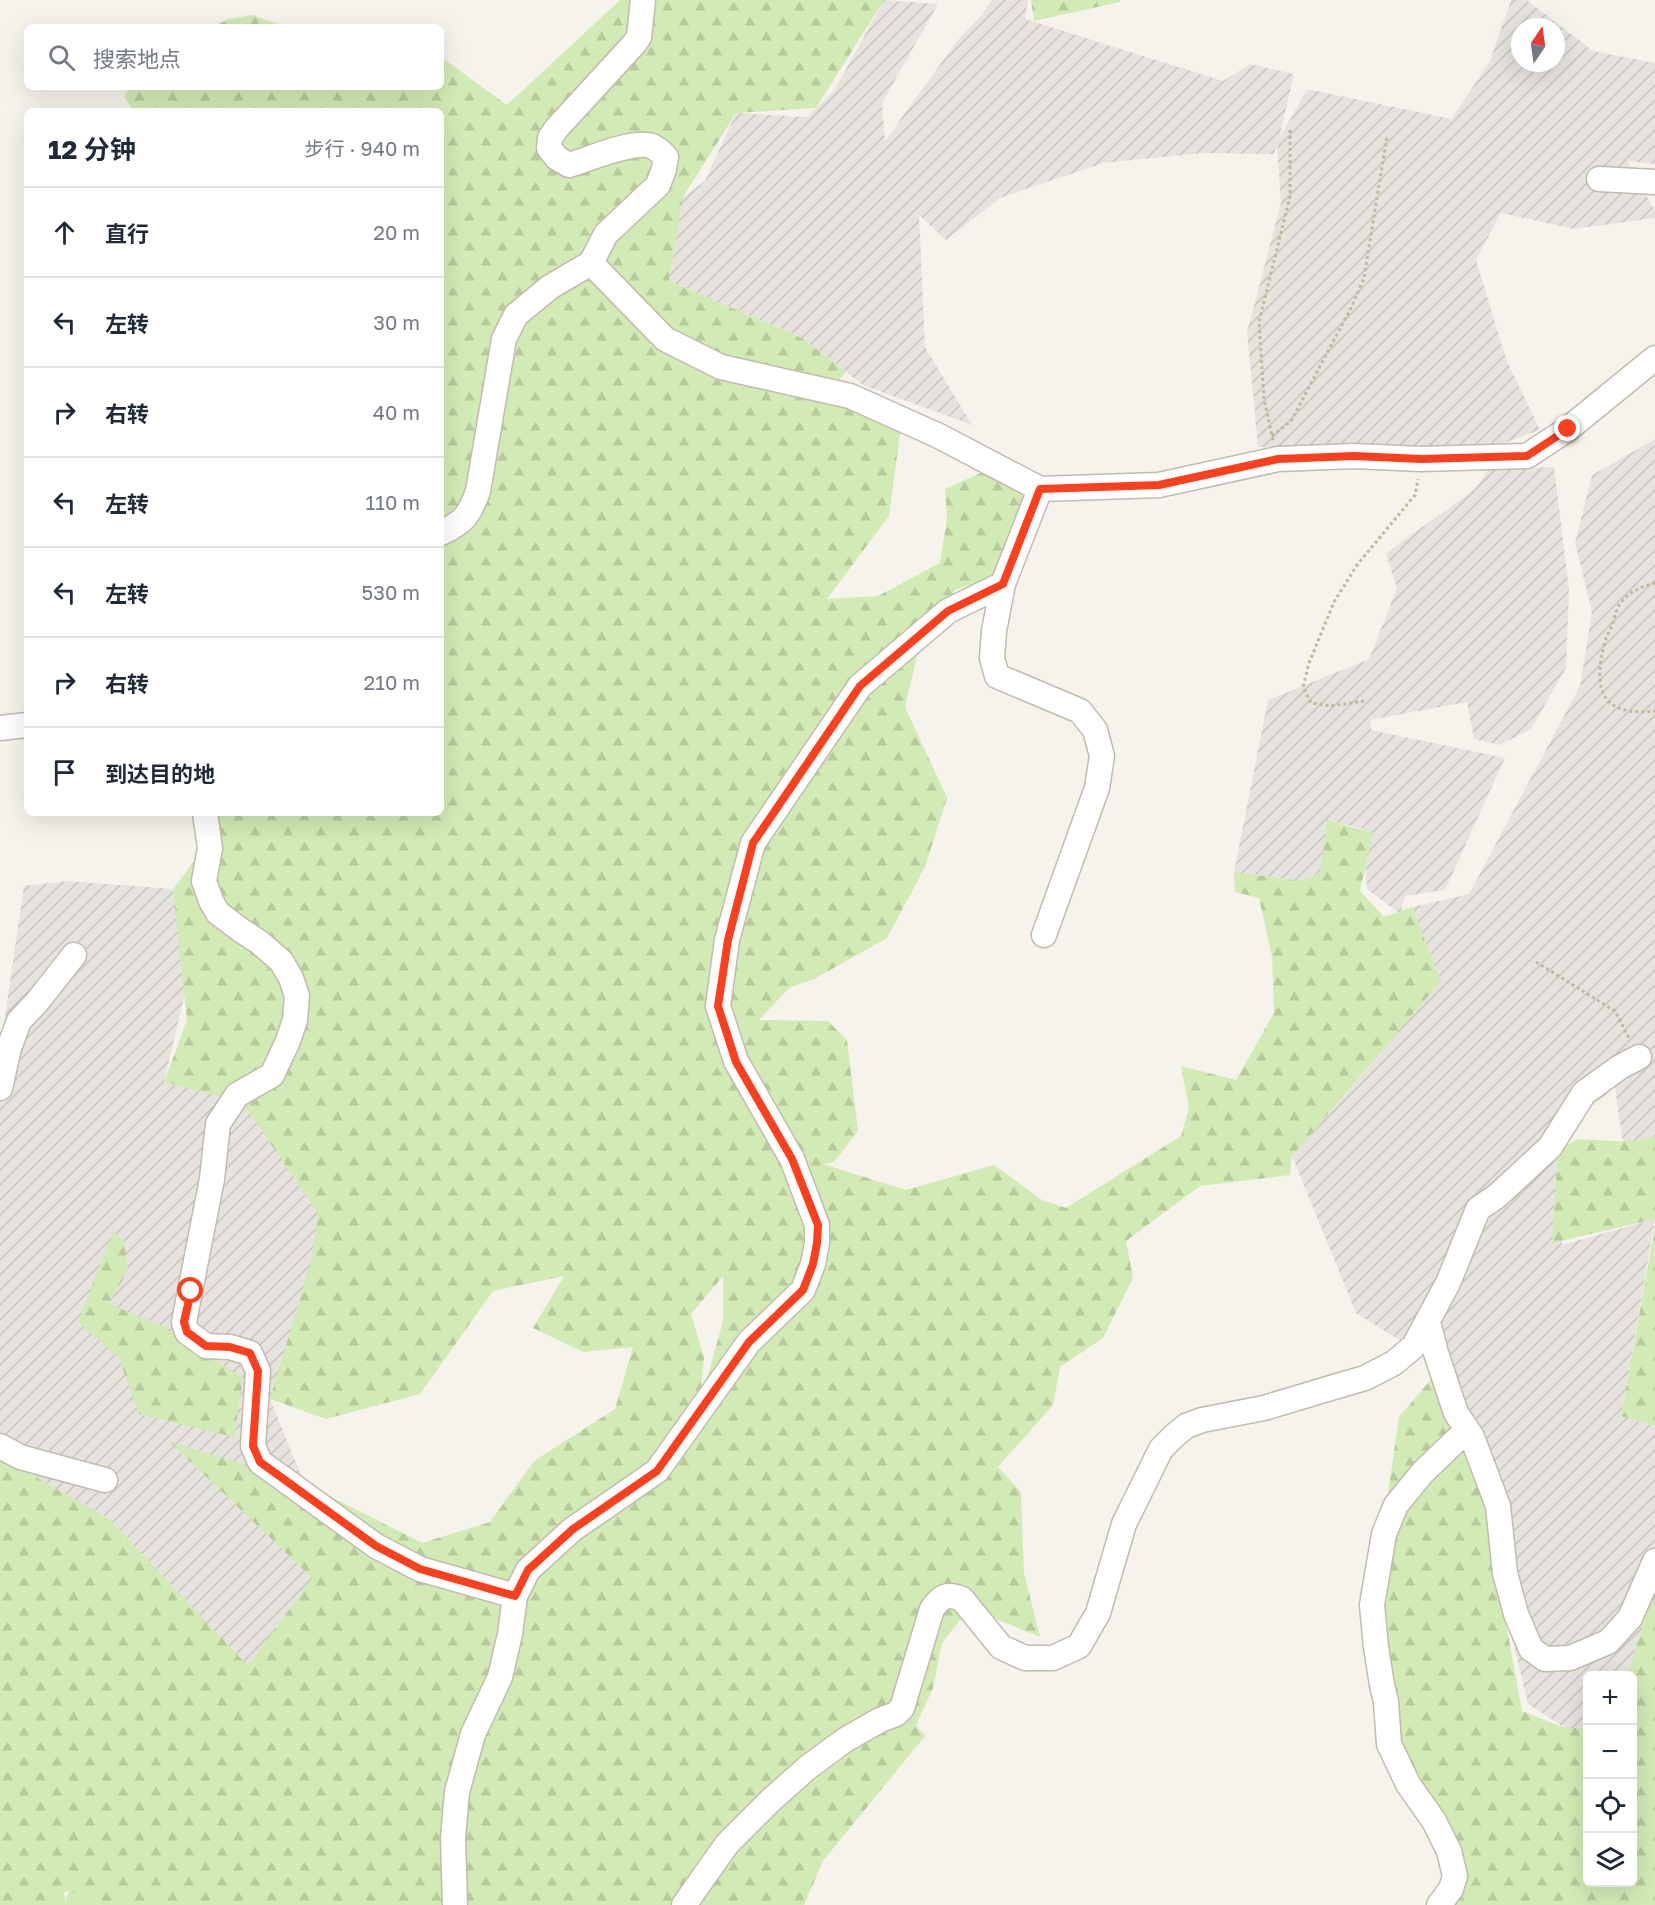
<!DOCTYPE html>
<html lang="zh">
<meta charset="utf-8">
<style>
body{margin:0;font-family:"Golos Text","Noto Sans SC",sans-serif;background:#f6f6f7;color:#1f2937}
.controls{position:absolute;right:18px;bottom:18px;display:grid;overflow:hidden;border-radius:9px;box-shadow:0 6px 24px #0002}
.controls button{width:54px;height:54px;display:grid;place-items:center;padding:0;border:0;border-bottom:2px solid #e0e1e3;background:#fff;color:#1f2937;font:30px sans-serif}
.compass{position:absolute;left:1511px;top:18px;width:54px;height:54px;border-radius:50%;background:#fff;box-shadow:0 6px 24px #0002;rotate:13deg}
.stop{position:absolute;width:18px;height:18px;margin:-14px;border:4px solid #fc3f1d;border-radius:50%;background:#fff}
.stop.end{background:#fc3f1d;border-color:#fff;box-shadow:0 2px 6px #0008}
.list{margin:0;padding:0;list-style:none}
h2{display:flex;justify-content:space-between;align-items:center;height:78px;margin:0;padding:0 24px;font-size:26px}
h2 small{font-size:20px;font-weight:400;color:#747a83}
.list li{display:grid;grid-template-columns:39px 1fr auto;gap:18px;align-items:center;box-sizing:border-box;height:90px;padding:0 24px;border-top:2px solid #e0e1e3}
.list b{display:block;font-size:22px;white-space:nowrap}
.list em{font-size:20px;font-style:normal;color:#747a83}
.icon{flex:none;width:33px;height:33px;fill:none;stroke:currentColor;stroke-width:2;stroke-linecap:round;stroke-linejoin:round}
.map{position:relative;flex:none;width:1655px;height:1905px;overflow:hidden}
.search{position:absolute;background:#fff;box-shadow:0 6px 24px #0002;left:24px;top:24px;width:420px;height:66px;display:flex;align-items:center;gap:15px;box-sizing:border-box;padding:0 21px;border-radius:9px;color:#747a83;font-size:22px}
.panel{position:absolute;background:#fff;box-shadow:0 6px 24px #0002;left:24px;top:108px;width:420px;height:708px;border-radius:9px}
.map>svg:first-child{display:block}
.industrial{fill:url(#industrial-furrows);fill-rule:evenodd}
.green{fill:#d2eab5}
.forest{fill:url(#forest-firs);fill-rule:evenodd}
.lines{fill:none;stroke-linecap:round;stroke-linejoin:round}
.minor-casing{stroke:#c2bbae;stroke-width:27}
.path{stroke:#c4b79f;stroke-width:3;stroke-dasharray:3 3;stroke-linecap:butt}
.minor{stroke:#fff;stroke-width:24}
.route{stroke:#fc3f1d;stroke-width:8}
</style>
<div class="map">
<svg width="1655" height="1905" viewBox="0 0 1655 1905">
<defs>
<pattern id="industrial-furrows" width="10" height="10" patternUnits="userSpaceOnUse" patternTransform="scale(1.5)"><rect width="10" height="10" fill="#e6e2dd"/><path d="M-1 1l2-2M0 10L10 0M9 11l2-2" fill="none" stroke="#c7c3be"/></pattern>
<pattern id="forest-firs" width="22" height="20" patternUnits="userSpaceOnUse" patternTransform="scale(1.5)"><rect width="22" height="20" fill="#d2eab5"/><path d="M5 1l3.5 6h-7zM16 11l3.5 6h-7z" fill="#b6ca9c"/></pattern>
</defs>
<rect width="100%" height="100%" fill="#f6f3ec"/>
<path class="industrial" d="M884,0L938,4L882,103L885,141L957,41L980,17L992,0H1028L1025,19L1223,81L1250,64L1294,74L1279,139L1307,89L1452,119L1490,61L1511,0H1527L1593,51L1655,63V164L1627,161L1655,211V218L1574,229L1501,213L1476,260L1506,359L1540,430L1493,447H1258L1247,332L1281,203L1277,144L1274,154L1202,153L1103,163L1000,198L946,240L919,215L925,347L972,425L863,385L802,338L669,281L683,197L705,181L736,113L807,117L834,91ZM1520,27H1556V63H1520Z
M1655,439V1137L1623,1144L1615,1087L1558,1134L1557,1186L1562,1245L1655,1219L1621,1416L1655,1426V1583L1628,1675L1588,1676L1587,1732L1576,1735L1528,1704L1469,1460L1428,1358L1356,1313L1292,1156L1441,981L1412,907L1469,894L1580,686L1592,612L1575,543L1592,475Z
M1554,467L1569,589L1566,668L1531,729L1500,745L1474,739L1467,702L1370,720L1371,730L1505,758L1445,890L1405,896L1400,914L1367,889L1363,829L1327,820L1330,868L1301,881L1234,872L1268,700L1369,659L1397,588L1386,553L1474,490L1489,469Z
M68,881L173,889L186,989L164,1082L242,1101L318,1213L301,1351L270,1399L304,1483L171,1443L313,1578L248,1667L108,1518L0,1457V1051L24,886Z"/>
<path class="green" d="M69,1891L102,1905H64Z"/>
<path class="forest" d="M620,0H884L816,108L736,113L683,197L669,281L802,338L846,372L822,399L902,419L889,516L827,599L878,596L940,563L947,519L945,489L996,466L1040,489L1007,572L955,590L948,611L918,652L905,707L947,798L925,867L887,938L816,978L789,988L759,1020L828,1021L847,1040L858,1131L834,1162L823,1164L906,1190L994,1165L1042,1200L1066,1208L1181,1136L1189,1108L1181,1066L1236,1080L1274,1013L1272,956L1259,898L1235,892L1234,872L1301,881L1320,873L1327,820L1373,833L1360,891L1384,917L1412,907L1441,981L1292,1156L1290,1175L1200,1186L1126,1241L1133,1278L1103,1338L1060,1367L1053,1405L998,1467L1021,1492L1024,1573L1040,1637L969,1608L942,1643L933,1688L916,1725L925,1736L823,1861L804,1905H102L68,1891L64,1892L66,1905H0V1457L108,1518L248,1666L312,1578L170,1442L304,1483L422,1543L490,1522L534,1461L615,1409L633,1347L583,1352L533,1328L564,1276L493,1291L420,1394L326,1419L270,1399L312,1258L318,1213L242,1102L164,1082L187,1020L173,889L201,852L195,813H441V111H133L124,96L131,87H441V57L507,105ZM723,1276V1321L699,1408L704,1358L691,1314Z
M1031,0H1120V2L1034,21Z
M252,15L287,27H213L228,19Z
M1655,1137V1219L1552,1243L1558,1151L1577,1139L1630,1142Z
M1655,1226V1426L1621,1416Z
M113,1231L124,1241L128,1270L109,1304L165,1327L243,1378L234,1437L139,1414L119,1358L78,1322Z
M1441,1368L1472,1437L1522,1711L1565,1728H1587L1588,1882H1632V1676L1628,1675L1655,1583V1905H1433L1455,1876L1389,1744L1372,1605L1399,1417Z"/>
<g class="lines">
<g class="minor-casing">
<path id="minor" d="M1599,179L1655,182
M591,263L665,339L721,367L850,396L939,436L1040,489L1159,485L1278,459L1354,456L1421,459L1527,456L1568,429L1655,358
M441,533C464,522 469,516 478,491L504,339L516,315L550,287L591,263L606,234L658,185L664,169L666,157C660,151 655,146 647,145C628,142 589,159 569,165L557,158L549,148L550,138L556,129L634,44L639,37L643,0
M1003,584L994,631L992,658L997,676L1080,711L1095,730L1102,756L1097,788L1044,935
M0,728L27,725
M205,813L210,848L204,881L211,901L218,913L242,931L259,942L281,961L291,978L297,996L295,1020L288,1041L272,1075L237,1095L218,1124L212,1179L184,1322L187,1332L206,1346L230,1347L250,1353L258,1371L253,1446L260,1462L376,1546L420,1569L515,1596L528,1570L573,1529L657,1471L749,1342L803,1290L813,1264L817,1243V1225L792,1159L736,1061L718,1006L727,940L753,843L860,686L948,611L1003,584L1040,489
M0,1088L9,1048L19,1021L37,1002L74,955
M1428,1322L1436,1353L1456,1413L1472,1437L1498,1506L1505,1573L1516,1614L1531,1649L1545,1659L1570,1658L1608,1642L1630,1618L1655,1561
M0,1446L20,1457L105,1480
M455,1905L453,1838L457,1792L473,1734L500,1677L510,1634L515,1596
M684,1905L727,1844L770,1801L807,1768L845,1740L880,1720L896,1714L902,1708L932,1609C941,1596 947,1593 962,1599L1001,1647L1025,1658H1053L1079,1646L1098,1613L1124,1524L1161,1449L1174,1436L1186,1426L1202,1420L1264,1408L1334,1387L1365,1378L1394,1363L1414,1346L1448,1283L1478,1209L1497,1196L1550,1147L1584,1093L1620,1067L1639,1057
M1439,1905L1451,1889L1455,1876L1449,1851L1434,1821L1408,1784L1389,1744L1386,1702L1382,1685L1376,1647L1372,1605L1384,1534L1396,1505L1423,1472L1467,1430"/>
</g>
<path class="path" d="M1272,436L1291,421L1352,306L1364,278L1387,136
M1273,440L1264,399L1259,322L1290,196V129
M1655,583C1643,586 1631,591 1623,600C1616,607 1615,617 1612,626C1610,631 1606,636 1605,642C1592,689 1601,717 1655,711
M1364,701L1331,706L1311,703L1303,687L1309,663L1334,602L1357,565L1415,495L1418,479
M1536,962L1615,1011L1630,1040"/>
<use href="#minor" class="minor"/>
</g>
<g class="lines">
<path class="route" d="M191,1291L184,1322L187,1332L206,1346L230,1347L250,1353L258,1371L253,1446L260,1462L376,1546L420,1569L515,1596L528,1570L573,1529L657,1471L749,1342L803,1290L813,1264L817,1243L818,1225L792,1159L736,1062L718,1006L728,940L753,843L860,686L948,611L1003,584L1040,489L1159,485L1278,459L1354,456L1421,459L1527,456L1568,429"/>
</g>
</svg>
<div class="controls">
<button>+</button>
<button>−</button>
<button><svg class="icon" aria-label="locate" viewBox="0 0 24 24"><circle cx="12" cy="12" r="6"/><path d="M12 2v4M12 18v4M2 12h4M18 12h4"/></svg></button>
<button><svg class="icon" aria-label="layers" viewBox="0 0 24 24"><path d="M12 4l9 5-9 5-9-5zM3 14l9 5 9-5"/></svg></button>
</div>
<svg class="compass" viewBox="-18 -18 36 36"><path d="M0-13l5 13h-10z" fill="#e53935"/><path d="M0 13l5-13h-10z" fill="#747a83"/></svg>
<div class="stop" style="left:191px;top:1291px"></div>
<div class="stop end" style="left:1568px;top:429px"></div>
<div class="search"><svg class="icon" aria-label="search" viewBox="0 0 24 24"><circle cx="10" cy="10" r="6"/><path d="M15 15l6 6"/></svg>搜索地点</div>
<section class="panel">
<h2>12 分钟<small>步行 · 940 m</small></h2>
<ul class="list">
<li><svg class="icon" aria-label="ahead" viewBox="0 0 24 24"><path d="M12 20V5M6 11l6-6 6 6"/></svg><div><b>直行</b></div><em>20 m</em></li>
<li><svg class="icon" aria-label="left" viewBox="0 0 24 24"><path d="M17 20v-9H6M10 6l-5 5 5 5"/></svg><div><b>左转</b></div><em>30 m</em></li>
<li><svg class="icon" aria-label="right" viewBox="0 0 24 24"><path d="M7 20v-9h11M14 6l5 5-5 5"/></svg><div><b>右转</b></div><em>40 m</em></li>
<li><svg class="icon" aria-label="left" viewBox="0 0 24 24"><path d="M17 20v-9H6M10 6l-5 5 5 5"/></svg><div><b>左转</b></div><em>110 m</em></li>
<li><svg class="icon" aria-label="left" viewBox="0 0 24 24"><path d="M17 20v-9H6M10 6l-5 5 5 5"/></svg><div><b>左转</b></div><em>530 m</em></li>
<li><svg class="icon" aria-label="right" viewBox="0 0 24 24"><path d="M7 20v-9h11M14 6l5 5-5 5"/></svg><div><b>右转</b></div><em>210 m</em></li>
<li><svg class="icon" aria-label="arrive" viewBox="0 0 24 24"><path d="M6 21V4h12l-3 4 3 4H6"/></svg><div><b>到达目的地</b></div></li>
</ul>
</section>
</div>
